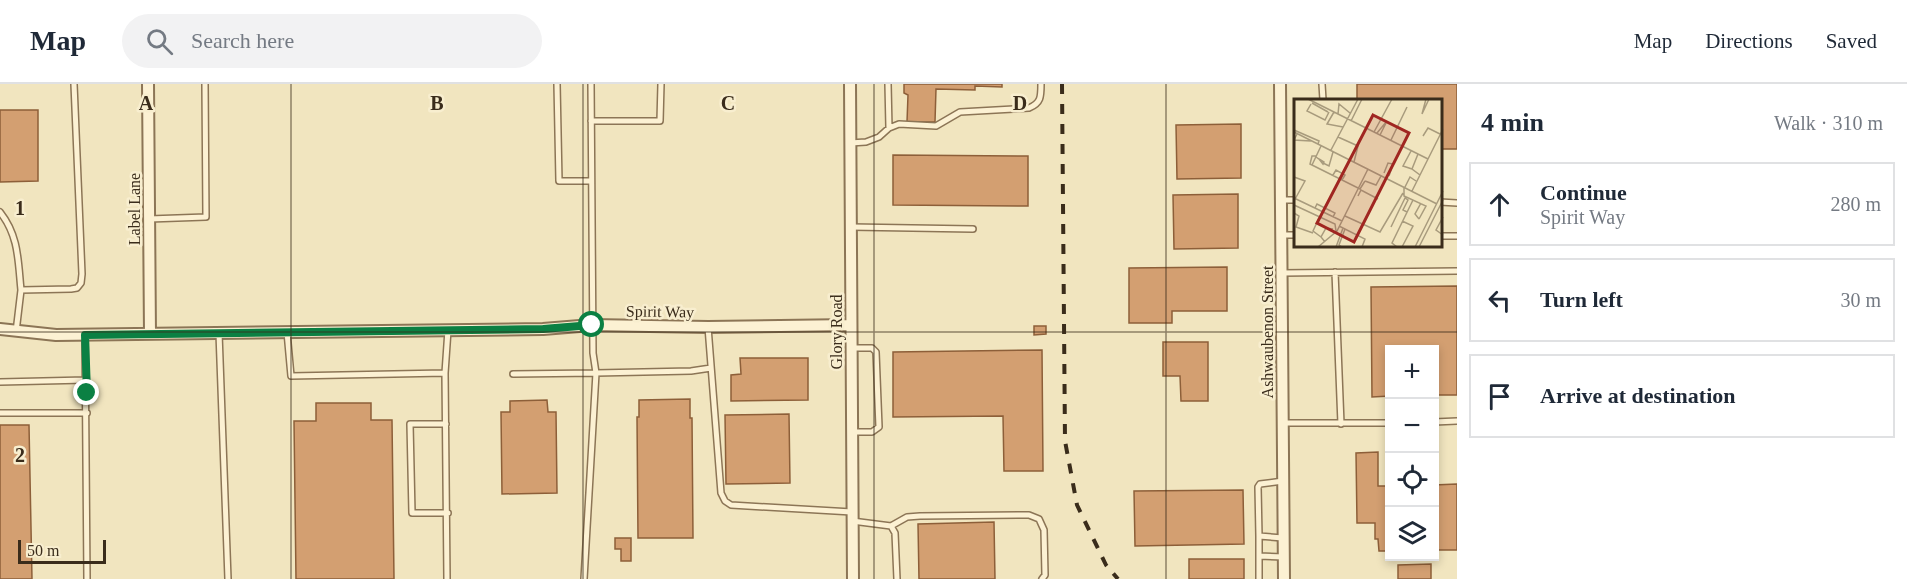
<!DOCTYPE html>
<meta charset="utf-8">
<style>
body{margin:0;font-family:Georgia,serif;background:#f2f2f3;color:#1f2937}
.controls{position:absolute;right:18px;bottom:18px;display:grid;overflow:hidden;border-radius:0px;box-shadow:0 3px 9px #0003}
.controls button{width:54px;height:54px;display:grid;place-items:center;padding:0;border:0;border-bottom:2px solid #e0e1e3;background:#fff;color:#1f2937;font:30px sans-serif}
.scale{position:absolute;left:18px;bottom:15px;width:88px;box-sizing:border-box;padding-left:6px;border:3px solid #3a2c1b;border-top:0;font-size:16px;line-height:21px;white-space:nowrap;color:#3a2c1b;-webkit-text-stroke:4px #f8eecf;paint-order:stroke}
.stop{position:absolute;width:18px;height:18px;margin:-14px;border:4px solid #0b8043;border-radius:50%;background:#fff}
.stop.end{background:#0b8043;border-color:#fff;box-shadow:0 2px 6px #0008}
.list{margin:0;padding:0;list-style:none}
h2{display:flex;justify-content:space-between;align-items:center;height:78px;margin:0;padding:0 24px;font-size:26px}
h2 small{font-size:20px;font-weight:400;color:#747a83}
.list li{display:grid;grid-template-columns:39px 1fr auto;gap:18px;align-items:center;box-sizing:border-box;height:84px;margin:0 12px 12px;padding:0 12px;border:2px solid #e0e1e3;border-radius:0px}
.list b{display:block;font-size:22px;white-space:nowrap}
.list p{margin:0;font-size:20px;white-space:nowrap;color:#747a83}
.list em{font-size:20px;font-style:normal;color:#747a83}
.icon{flex:none;width:33px;height:33px;fill:none;stroke:currentColor;stroke-width:2;stroke-linecap:round;stroke-linejoin:round}
.map{position:relative;flex:none;width:1457px;height:495px;overflow:hidden}
header{display:flex;align-items:center;gap:36px;box-sizing:border-box;height:84px;padding:0 30px;background:#fff;border-bottom:2px solid #e0e1e3}
header strong{font-size:28px}
nav{display:flex;gap:33px;margin-inline-start:auto;font-size:21px}
.search{width:420px;height:54px;background:#f2f2f3;display:flex;align-items:center;gap:15px;box-sizing:border-box;padding:0 21px;border-radius:33px;color:#747a83;font-size:22px}
main{display:flex}
aside{flex:1;background:#fff}
.map>svg:first-child{display:block}
.building{fill:#d39f71;stroke:#8d5f39;stroke-width:1.5}
.lines{fill:none;stroke-linecap:round;stroke-linejoin:round}
.lane-casing{stroke:#8c7556;stroke-width:8}
.street-casing{stroke:#8c7556;stroke-width:14}
.lane{stroke:#fcf1d3;stroke-width:5}
.street{stroke:#fcf1d3;stroke-width:10}
.rail{stroke:#3a2c1b;stroke-width:4;stroke-dasharray:10 10;stroke-linecap:butt}
.route{stroke:#0b8043;stroke-width:8}
.grid{fill:none;stroke:#3a2c1b;stroke-width:1.5;stroke-opacity:0.55}
.labels{text-anchor:middle;stroke-width:5;stroke-linejoin:round;paint-order:stroke}
.street-label{font-size:16px;fill:#3a2c1b;stroke:#f8eecf}
.inset-road{fill:none;stroke:#a89b7d;stroke-width:1.5}
.view{fill:#a02621;fill-opacity:0.15;stroke:#a02621;stroke-width:3}
.inset-edge{fill:none;stroke:#3a2c1b;stroke-width:3}
.grid-label{font-size:20px;text-anchor:middle;font-weight:bold;fill:#3a2c1b;stroke:#f8eecf;stroke-width:5;stroke-linejoin:round;paint-order:stroke}
</style>
<header>
<strong>Map</strong>
<div class="search"><svg class="icon" aria-label="search" viewBox="0 0 24 24"><circle cx="10" cy="10" r="6"/><path d="M15 15l6 6"/></svg>Search here</div>
<nav><a>Map</a><a>Directions</a><a>Saved</a></nav>
</header>
<main>
<div class="map">
<svg width="1457" height="495" viewBox="0 0 1457 495">
<rect width="100%" height="100%" fill="#f1e5bf"/>
<path class="building" d="M904,0H1002V3L975,2V6L936,5L935,38H907L908,11L904,9Z
M1357,0H1457V65H1440V16H1357Z
M0,26H38V97L0,98Z
M1241,40V94L1177,95L1176,41Z
M893,71L1028,72V122L893,121Z
M1238,110V164L1174,165L1173,111Z
M1227,183V227H1172V239H1129V184Z
M1457,202V311H1434V266H1390V312L1372,313L1371,203Z
M1034,242H1046V250L1034,251Z
M1163,258H1208V317H1181L1180,292H1163Z
M1042,266L1043,387H1004L1003,332L893,333V268Z
M740,274H808V316L731,317V291L741,290Z
M690,315V334H692L693,454H638L637,333H639V316Z
M547,316L548,328H556L557,409L502,410L501,328H510V317Z
M316,319H371V336H392L394,495H296L294,337H316Z
M789,330L790,399L726,400L725,331Z
M0,341H29L32,495H0Z
M1378,368V402H1390V467H1379L1378,455H1375V439H1357L1356,369Z
M1457,400V466H1434V401Z
M1243,406L1244,460L1135,462L1134,407Z
M994,438L995,495H919L918,440Z
M615,454H631V477H621V465H615Z
M1189,475H1244V495H1189Z
M1431,480V495H1398V481Z"/>
<g class="lines">
<g class="lane-casing">
<path id="lane" d="M557,0L559,97H591
M591,0L593,269L596,289L691,287L711,284
M888,0L889,44
M1322,0L1323,16
M591,37H660L661,0
M850,59L866,58L879,53L889,44L899,40L936,42L960,28L1029,24C1041,19 1041,13 1041,0
M1281,116H1295
M1440,118L1457,119
M0,128C19,152 18,177 21,206
M149,135L206,133L205,0
M851,143L973,145
M1281,151H1295
M1440,152H1457
M1335,188L1341,340
M1282,189L1457,187
M708,243L721,409L725,417L731,421L852,428
M16,248L21,206L71,205L77,204L81,199L82,190L74,0
M287,248L291,292L445,289L448,246
M219,249L228,495
M85,251L87,495
M851,264H872L876,268L879,343L872,348H852
M445,289L447,495
M513,290L596,289L584,495
M0,298L86,296
M0,329H87
M1434,338L1457,337
M1283,339H1390
M446,340H410L412,429H448
M1283,397L1260,400L1258,403L1259,452L1283,454
M852,437L891,442L895,449L897,495
M891,442L907,433L920,432L1029,431L1039,435L1044,446L1045,491L1042,495
M1259,452V472L1284,473
M1259,495V472"/>
</g>
<g class="street-casing">
<path id="street" d="M148,0L150,250
M850,0L853,495
M1280,0L1284,495
M0,245L56,251L543,245L592,241L708,243L851,241"/>
</g>
<use href="#lane" class="lane"/>
<use href="#street" class="street"/>
<path class="rail" d="M1062,0L1065,357L1077,421L1106,481L1118,495"/>
</g>
<g class="lines">
<path class="route" d="M87,309L85,251L543,245L592,241"/>
</g>
<path class="grid" d="M291,0V495M583,0V495M874,0V495M1166,0V495M0,248H1457"/>
<g class="labels">
<g class="street-label">
<text transform="translate(134 125) rotate(-90)" y="6">Label Lane</text>
<text transform="translate(660 227) rotate(1)" y="6">Spirit Way</text>
<text transform="translate(836 248) rotate(-90)" y="6">Glory Road</text>
<text transform="translate(1267 248) rotate(-90)" y="6">Ashwaubenon Street</text>
</g>
</g>
<g transform="translate(1294 15)">
<rect width="148" height="148" fill="#f1e5bf"/>
<path class="inset-road" d="M14,0L134,60M132,0L128,15L135,0M18,4L34,13M17,5L13,12L31,21L35,13M40,13L33,25L49,28M44,15L45,5L56,14M57,22L68,0M0,31L25,42L24,45M0,33L143,105M80,33L98,0M83,34L93,22L86,36M3,35L0,41L17,42M129,37L134,29L146,35M44,38L64,47L60,63M97,41L113,8M37,51L64,0M117,52L109,67L118,70M124,55L118,70L126,76M22,57H18L16,65L66,90L71,82M22,58L25,60L30,63L29,65L25,60M29,64L35,67L39,53M18,66L27,47M90,74L94,64L99,65L95,77M39,76L42,71L51,76L48,81M0,78L11,82L0,102M71,82L82,86L87,77M110,88V97L132,107L125,120M111,88L116,78L122,82M118,92L149,30M64,97L67,91L84,100M0,99L48,122M0,106L41,125L42,132M21,109L23,105L41,114L39,118M0,114L5,117L2,128L19,134M51,117L86,133L109,94M149,118L142,131L149,136M25,119L19,132L27,138M125,120L121,115L127,104M45,127L71,140L68,148M97,128L111,99L114,101L109,111L113,113M31,143L27,138L32,129L39,130M24,148L43,132L74,70M42,148L49,129M48,148L45,146L51,130M103,148L98,144L119,101M108,148L119,127L108,122M121,148L149,92M125,148L149,101"/>
<path class="view" d="M79,16L115,34L60,143L23,124Z"/>
<rect width="148" height="148" class="inset-edge"/>
</g>
<g class="grid-label">
<text x="146" y="26">A</text>
<text x="437" y="26">B</text>
<text x="728" y="26">C</text>
<text x="1020" y="26">D</text>
<text x="20" y="131">1</text>
<text x="20" y="378">2</text>
</g>
</svg>
<div class="controls">
<button>+</button>
<button>−</button>
<button><svg class="icon" aria-label="locate" viewBox="0 0 24 24"><circle cx="12" cy="12" r="6"/><path d="M12 2v4M12 18v4M2 12h4M18 12h4"/></svg></button>
<button><svg class="icon" aria-label="layers" viewBox="0 0 24 24"><path d="M12 4l9 5-9 5-9-5zM3 14l9 5 9-5"/></svg></button>
</div>
<div class="scale">50 m</div>
<div class="stop" style="left:592px;top:241px"></div>
<div class="stop end" style="left:87px;top:309px"></div>
</div>
<aside>
<h2>4 min<small>Walk · 310 m</small></h2>
<ul class="list">
<li><svg class="icon" aria-label="ahead" viewBox="0 0 24 24"><path d="M12 20V5M6 11l6-6 6 6"/></svg><div><b>Continue</b><p>Spirit Way</p></div><em>280 m</em></li>
<li><svg class="icon" aria-label="left" viewBox="0 0 24 24"><path d="M17 20v-9H6M10 6l-5 5 5 5"/></svg><div><b>Turn left</b></div><em>30 m</em></li>
<li><svg class="icon" aria-label="arrive" viewBox="0 0 24 24"><path d="M6 21V4h12l-3 4 3 4H6"/></svg><div><b>Arrive at destination</b></div></li>
</ul>
</aside>
</main>
